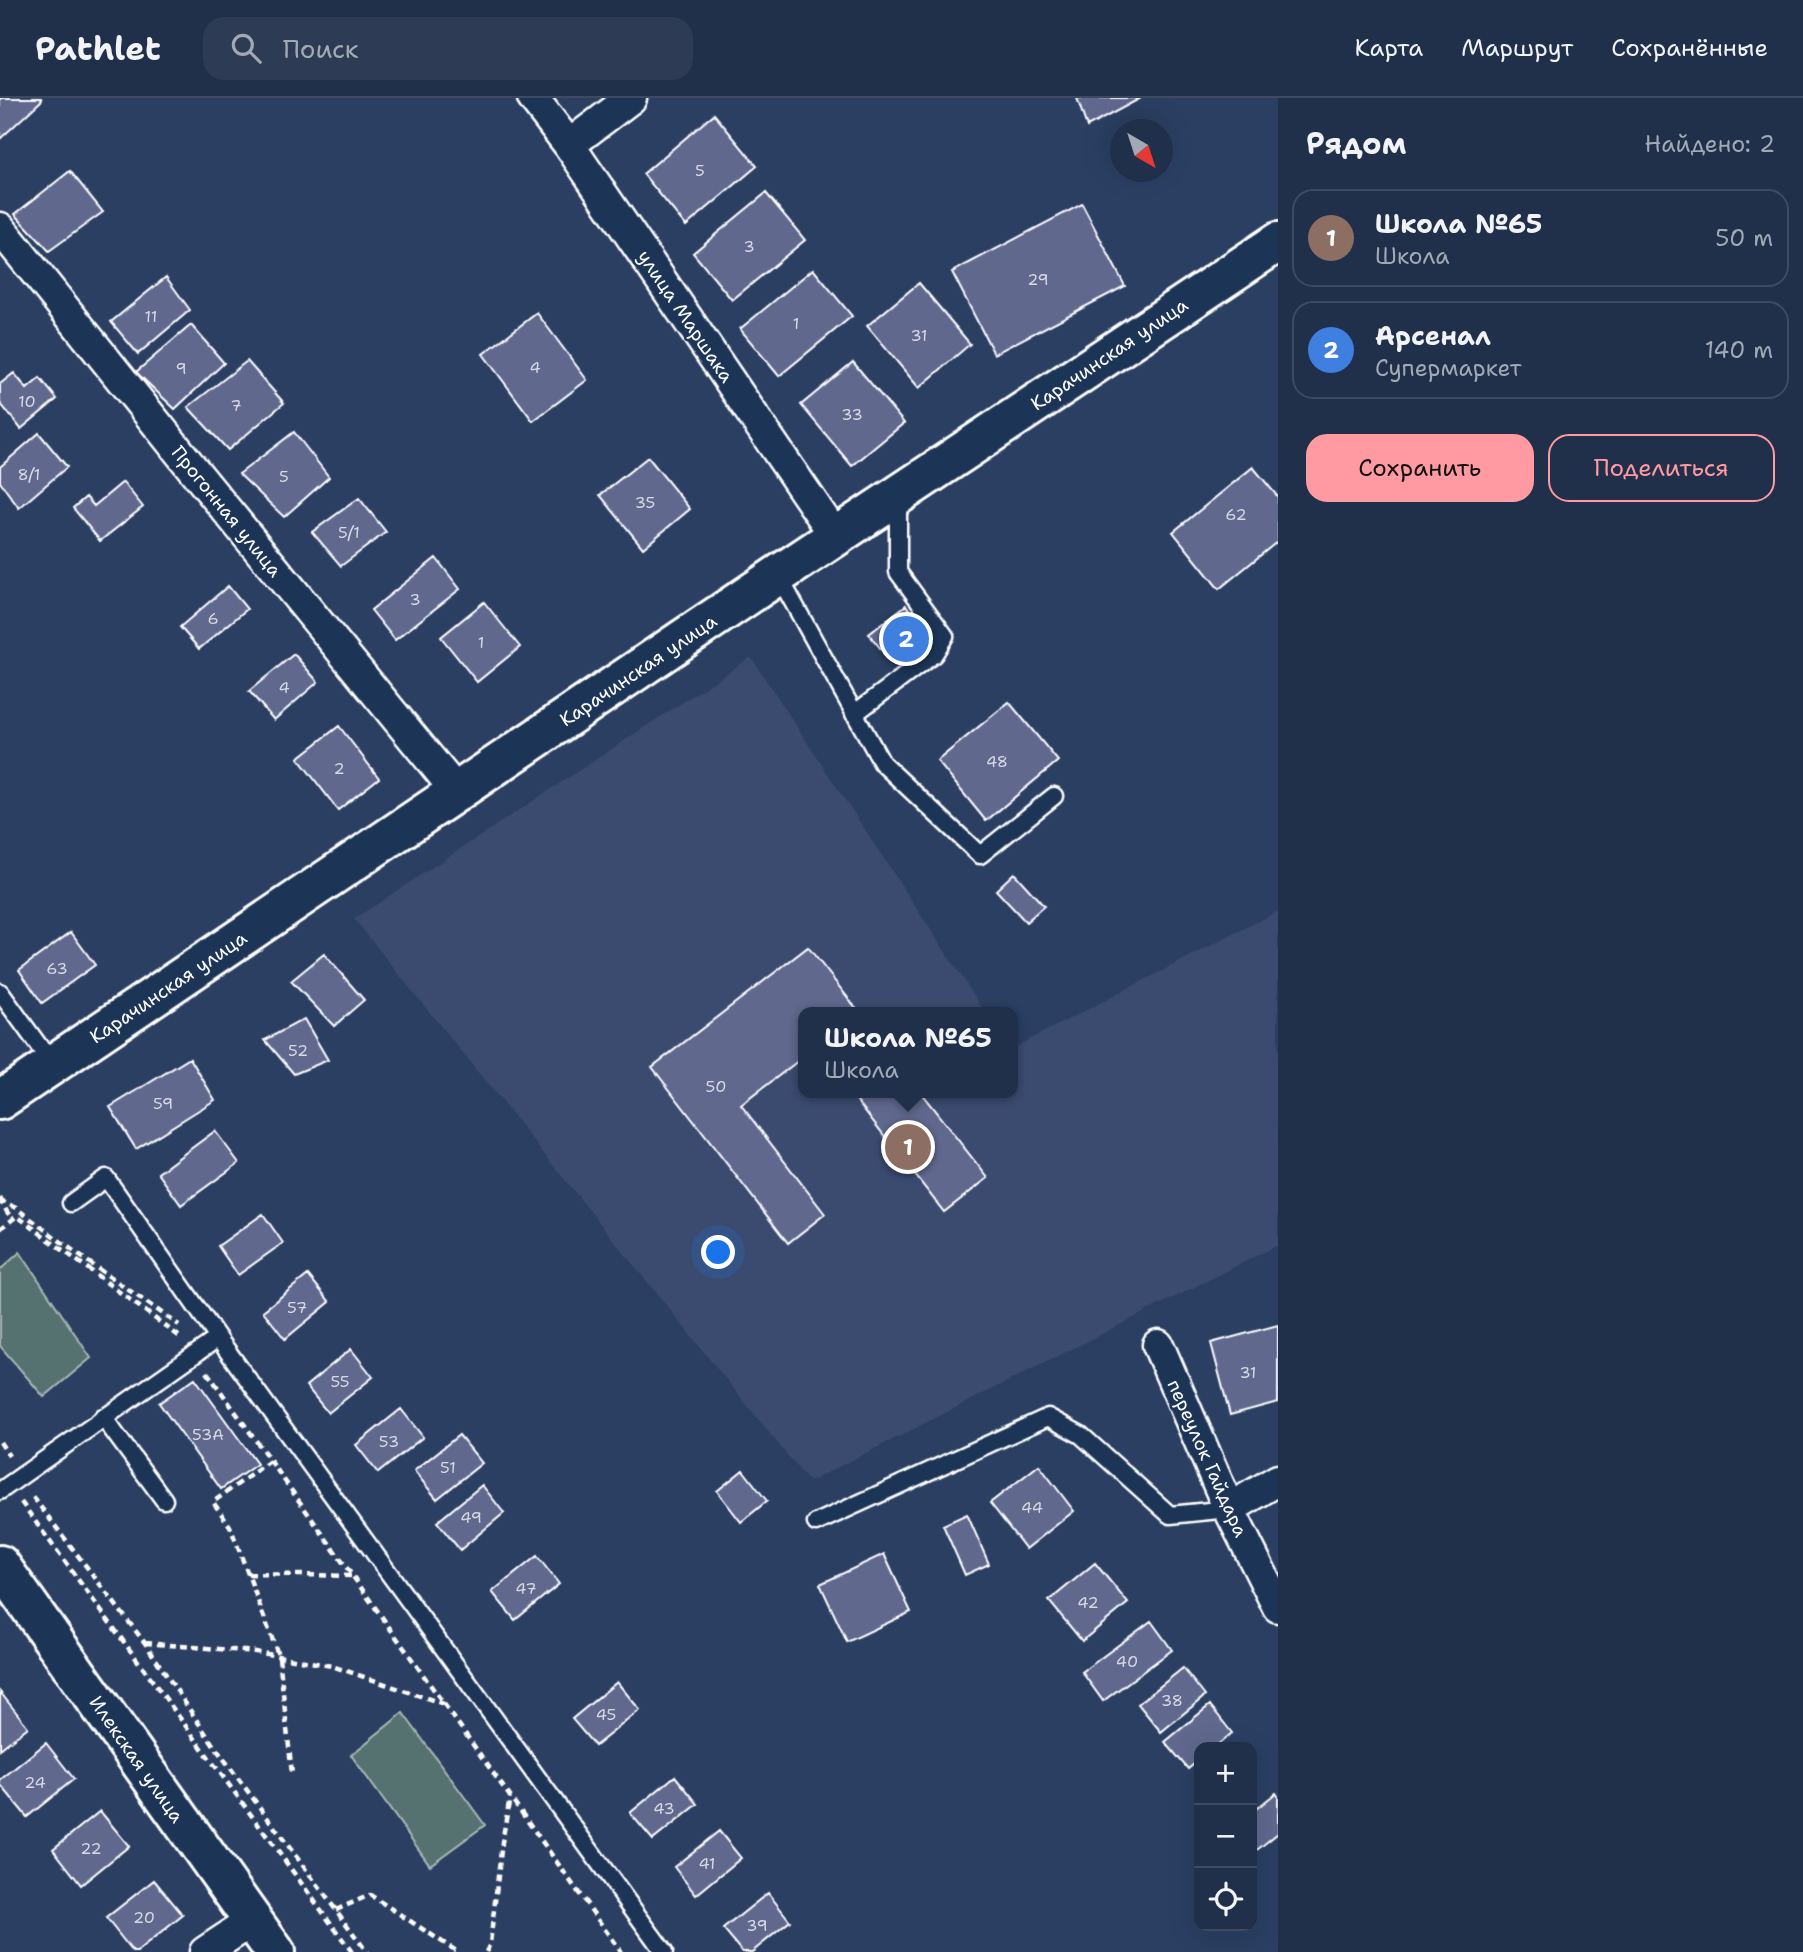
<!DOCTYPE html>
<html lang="ru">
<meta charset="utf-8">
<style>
body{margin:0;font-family:"Shantell Sans",sans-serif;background:#2d3b54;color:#f1f3f6}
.controls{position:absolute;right:21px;bottom:21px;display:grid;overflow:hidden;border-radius:14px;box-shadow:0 7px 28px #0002}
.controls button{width:63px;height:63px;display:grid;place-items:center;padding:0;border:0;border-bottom:2px solid #3d4a62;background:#202f4a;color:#f1f3f6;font:35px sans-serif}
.compass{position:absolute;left:1110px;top:21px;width:63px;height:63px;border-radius:50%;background:#202f4a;box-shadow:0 7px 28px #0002;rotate:141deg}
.you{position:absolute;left:719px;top:1155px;width:24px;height:24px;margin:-18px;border:5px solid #fff;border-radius:50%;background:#1a73e8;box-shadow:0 0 0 10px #1a73e833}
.badge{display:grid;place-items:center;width:46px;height:46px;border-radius:50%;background:#ff9aa2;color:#fff;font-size:23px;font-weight:700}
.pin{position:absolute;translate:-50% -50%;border:4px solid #fff;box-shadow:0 2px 7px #0006}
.popup{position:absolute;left:798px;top:909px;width:220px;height:91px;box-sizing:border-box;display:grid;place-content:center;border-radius:14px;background:#202f4a;filter:drop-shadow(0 2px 5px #0005);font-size:23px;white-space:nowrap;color:#a2a9b5}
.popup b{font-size:26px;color:#f1f3f6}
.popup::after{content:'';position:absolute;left:50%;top:100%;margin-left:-14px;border:14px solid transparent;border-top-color:#202f4a}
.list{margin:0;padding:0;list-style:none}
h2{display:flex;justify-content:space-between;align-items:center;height:91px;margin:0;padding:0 28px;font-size:30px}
h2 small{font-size:23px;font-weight:400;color:#a2a9b5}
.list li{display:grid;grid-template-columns:46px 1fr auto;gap:21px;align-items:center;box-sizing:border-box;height:98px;margin:0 14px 14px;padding:0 14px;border:2px solid #3d4a62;border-radius:21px}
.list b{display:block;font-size:26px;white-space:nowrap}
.list p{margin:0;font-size:23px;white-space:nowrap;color:#a2a9b5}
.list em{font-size:23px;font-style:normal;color:#a2a9b5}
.actions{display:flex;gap:14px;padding:21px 28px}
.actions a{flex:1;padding:16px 0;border:2px solid #ff9aa2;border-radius:21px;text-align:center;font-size:24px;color:#ff9aa2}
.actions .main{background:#ff9aa2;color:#111}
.icon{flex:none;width:38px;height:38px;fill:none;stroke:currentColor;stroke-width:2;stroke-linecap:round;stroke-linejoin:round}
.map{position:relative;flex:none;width:1278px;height:1854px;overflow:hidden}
header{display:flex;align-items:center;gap:42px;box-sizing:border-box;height:98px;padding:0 35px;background:#202f4a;border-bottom:2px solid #3d4a62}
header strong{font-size:33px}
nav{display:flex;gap:38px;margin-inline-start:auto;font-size:24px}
.search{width:490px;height:63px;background:#2d3b54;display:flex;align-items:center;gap:18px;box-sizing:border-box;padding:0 24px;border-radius:21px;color:#a2a9b5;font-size:26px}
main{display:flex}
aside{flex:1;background:#202f4a}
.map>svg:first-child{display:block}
.built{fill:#3a4b6f}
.green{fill:#557270;stroke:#aab8b8;stroke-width:2}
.building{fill:#60678e;stroke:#fff;stroke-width:2}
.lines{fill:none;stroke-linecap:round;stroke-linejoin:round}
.service-casing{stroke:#fff;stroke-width:21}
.minor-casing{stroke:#fff;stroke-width:35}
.tertiary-casing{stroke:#fff;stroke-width:44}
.path{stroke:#fff;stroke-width:4.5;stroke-dasharray:7 5;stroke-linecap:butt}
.service{stroke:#1d3557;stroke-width:16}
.minor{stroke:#1d3557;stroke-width:30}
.tertiary{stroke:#1d3557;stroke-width:38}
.labels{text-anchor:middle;stroke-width:5;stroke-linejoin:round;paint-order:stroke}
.number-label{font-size:16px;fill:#d7d9e3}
.street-label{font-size:19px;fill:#fff;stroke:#1d3557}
</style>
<header>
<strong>Pathlet</strong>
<div class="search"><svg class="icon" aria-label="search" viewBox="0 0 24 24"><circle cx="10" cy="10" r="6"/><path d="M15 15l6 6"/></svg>Поиск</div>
<nav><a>Карта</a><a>Маршрут</a><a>Сохранённые</a></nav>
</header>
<main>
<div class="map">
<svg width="1278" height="1854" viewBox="0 0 1278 1854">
<rect width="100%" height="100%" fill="#2a3f62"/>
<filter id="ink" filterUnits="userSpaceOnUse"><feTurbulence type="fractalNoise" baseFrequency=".0143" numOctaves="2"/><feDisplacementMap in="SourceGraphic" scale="14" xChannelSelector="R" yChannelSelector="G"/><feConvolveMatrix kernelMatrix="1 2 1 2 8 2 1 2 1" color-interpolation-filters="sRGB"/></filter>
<g filter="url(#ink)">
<path class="built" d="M751,559L985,914H803V995H1013V950L1278,813V1147L809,1384L354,821Z"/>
<path class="green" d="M20,1154L91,1260L44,1299L0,1248V1172Z
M403,1615L485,1727L430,1767L351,1657Z"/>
<path class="building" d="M0,0H41L42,2L0,41Z
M1077,0H1141L1087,29Z
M714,16L757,68L686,128L643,76Z
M70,73L103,114L49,153L15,116Z
M766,95L805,142L732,202L693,155Z
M1082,106L1125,188L994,256L952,174Z
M813,171L852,218L779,278L740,231Z
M166,179L190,212L138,256L111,224Z
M919,185L970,246L919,290L867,228Z
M537,215L587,282L533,323L483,256Z
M191,227L224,265L175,311L136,274Z
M247,263L284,305L228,352L188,309Z
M853,264L904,325L852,368L801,307Z
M14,275L27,291L40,280L57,301L21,331L0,305V286Z
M294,334L329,379L284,419L239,376Z
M39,335L67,369L19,410L0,384V369Z
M648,359L690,411L643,450L600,397Z
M1253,369L1278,399V443L1219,491L1173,434Z
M123,384L143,409L100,443L73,410L86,399L94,408Z
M359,400L386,434L341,468L312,434Z
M436,460L460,491L395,542L371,512Z
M228,488L247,511L199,551L180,529Z
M484,504L520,549L477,584L441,539Z
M906,507L922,528L885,556L869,536Z
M294,556L318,584L274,622L249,593Z
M1009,604L1058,663L986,723L937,663Z
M339,628L379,680L338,712L298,660Z
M1014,775L1044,808L1026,824L996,792Z
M71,834L95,867L42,905L19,872Z
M808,849L859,914H803V959L741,1007L825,1116L788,1145L652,969Z
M324,856L364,902L334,928L291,883Z
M304,921L328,962L294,976L265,942Z
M190,960L215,1002L136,1051L110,1009Z
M851,995H921L988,1080L944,1114Z
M215,1033L239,1065L181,1107L158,1075Z
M263,1116L283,1145L238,1177L218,1148Z
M308,1177L330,1204L285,1241L263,1213Z
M1278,1227V1304L1230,1317L1211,1245Z
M351,1251L373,1279L328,1315L306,1288Z
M195,1280L257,1366L221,1391L159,1305Z
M401,1311L423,1339L378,1375L356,1347Z
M459,1337L482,1365L437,1401L414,1373Z
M1039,1367L1074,1413L1026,1451L990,1405Z
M743,1372L767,1403L741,1424L717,1393Z
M482,1387L504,1415L460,1452L437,1424Z
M967,1416L989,1466L965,1477L943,1427Z
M884,1456L911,1514L847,1544L820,1486Z
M537,1458L559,1486L515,1522L492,1494Z
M1095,1465L1128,1505L1082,1543L1049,1503Z
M1151,1523L1172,1552L1103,1603L1082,1574Z
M1183,1570L1205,1598L1161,1634L1138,1606Z
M617,1584L640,1612L595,1648L572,1621Z
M0,1594L28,1629L0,1651Z
M1210,1607L1232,1635L1215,1649H1199V1662L1188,1671L1165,1644Z
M46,1645L74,1681L27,1719L0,1686V1682Z
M675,1678L698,1706L653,1742L630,1715Z
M1276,1695L1278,1698V1735L1252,1756V1714Z
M100,1713L129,1748L81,1787L53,1751Z
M719,1733L741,1760L696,1797L674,1769Z
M154,1782L183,1817L137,1854H133L106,1820Z
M768,1795L790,1823L752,1854H742L723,1831Z"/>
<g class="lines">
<g class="service-casing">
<path id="service" d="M778,477L882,665L980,757L1054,698
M854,616L934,556L945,538L898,474V401
M0,894L52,966
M71,1105L106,1080L218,1240L664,1854
M103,1319L164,1402
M0,1393L218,1240
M816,1425L1048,1319L1081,1337L1170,1417L1229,1411"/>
</g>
<g class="minor-casing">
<path id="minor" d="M533,0L569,47L836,439
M569,47L631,0
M0,130L197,376L457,694
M1158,1247L1229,1411L1278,1509
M1229,1411L1278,1382
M205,1854L252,1823"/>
</g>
<g class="tertiary-casing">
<path id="tertiary" d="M0,1002L778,477L1278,144
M0,1467L275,1854"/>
</g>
<path class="path" d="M0,1100L7,1114L13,1121
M0,1107L3,1104L16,1110L87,1163L179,1227
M0,1131L17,1118L180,1239
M207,1274L621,1854
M0,1344L9,1358
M270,1363L213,1404L230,1428L279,1559L292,1676
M33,1399L145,1545L212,1645L367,1854
M21,1404L352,1854
M248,1476L353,1478
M145,1545L256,1554L332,1568L444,1606
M336,1812L370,1797L458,1854
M486,1854L490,1846L502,1744L510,1699"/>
<use href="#service" class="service"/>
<use href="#minor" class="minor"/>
<use href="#tertiary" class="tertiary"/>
</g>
</g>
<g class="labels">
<g class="number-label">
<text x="700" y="78">5</text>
<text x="749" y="154">3</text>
<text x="1038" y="187">29</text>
<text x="151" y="224">11</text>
<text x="796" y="231">1</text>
<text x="919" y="243">31</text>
<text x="535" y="275">4</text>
<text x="181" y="276">9</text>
<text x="27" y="309">10</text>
<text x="236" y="313">7</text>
<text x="852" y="322">33</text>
<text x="29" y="382">8/1</text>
<text x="284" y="384">5</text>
<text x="645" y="410">35</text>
<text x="1236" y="422">62</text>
<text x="349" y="440">5/1</text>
<text x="415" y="507">3</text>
<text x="213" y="526">6</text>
<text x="481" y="550">1</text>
<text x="284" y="595">4</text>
<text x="997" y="669">48</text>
<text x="339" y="676">2</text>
<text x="57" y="876">63</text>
<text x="298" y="958">52</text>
<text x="716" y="994">50</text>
<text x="163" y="1011">59</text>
<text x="297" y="1215">57</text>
<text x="1248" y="1280">31</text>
<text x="340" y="1289">55</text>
<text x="208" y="1342">53А</text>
<text x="389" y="1349">53</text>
<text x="448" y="1375">51</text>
<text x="1032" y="1415">44</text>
<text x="471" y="1425">49</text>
<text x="526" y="1496">47</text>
<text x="1088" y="1510">42</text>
<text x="1127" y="1569">40</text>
<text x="1172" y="1608">38</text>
<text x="606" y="1622">45</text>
<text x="35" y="1690">24</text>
<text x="664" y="1716">43</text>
<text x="91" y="1756">22</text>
<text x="707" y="1771">41</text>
<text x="144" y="1825">20</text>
<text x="757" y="1833">39</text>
</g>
<g class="street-label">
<text transform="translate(686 218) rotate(56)" y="7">улица Маршака</text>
<text transform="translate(1109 256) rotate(-34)" y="7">Карачинская улица</text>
<text transform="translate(227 413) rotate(51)" y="7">Прогонная улица</text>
<text transform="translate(638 572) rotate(-34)" y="7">Карачинская улица</text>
<text transform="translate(168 889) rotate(-34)" y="7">Карачинская улица</text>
<text transform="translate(1208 1360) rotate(66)" y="7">переулок Гайдара</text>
<text transform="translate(137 1661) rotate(55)" y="7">Илекская улица</text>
</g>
</g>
</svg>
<div class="controls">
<button>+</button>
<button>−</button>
<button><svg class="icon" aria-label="locate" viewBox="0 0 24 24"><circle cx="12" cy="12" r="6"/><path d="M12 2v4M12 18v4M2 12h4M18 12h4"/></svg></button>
</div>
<svg class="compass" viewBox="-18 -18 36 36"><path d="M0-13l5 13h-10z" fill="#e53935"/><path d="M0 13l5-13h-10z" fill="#a2a9b5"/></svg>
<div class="you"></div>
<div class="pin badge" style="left:908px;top:1049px;background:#8d6e63">1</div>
<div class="popup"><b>Школа №65</b>Школа</div>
<div class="pin badge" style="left:906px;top:541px;background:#3f7fe0">2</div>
</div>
<aside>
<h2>Рядом<small>Найдено: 2</small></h2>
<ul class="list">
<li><span class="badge" style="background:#8d6e63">1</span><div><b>Школа №65</b><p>Школа</p></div><em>50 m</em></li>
<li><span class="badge" style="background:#3f7fe0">2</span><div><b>Арсенал</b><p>Супермаркет</p></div><em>140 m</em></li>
</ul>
<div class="actions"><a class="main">Сохранить</a><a>Поделиться</a></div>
</aside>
</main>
